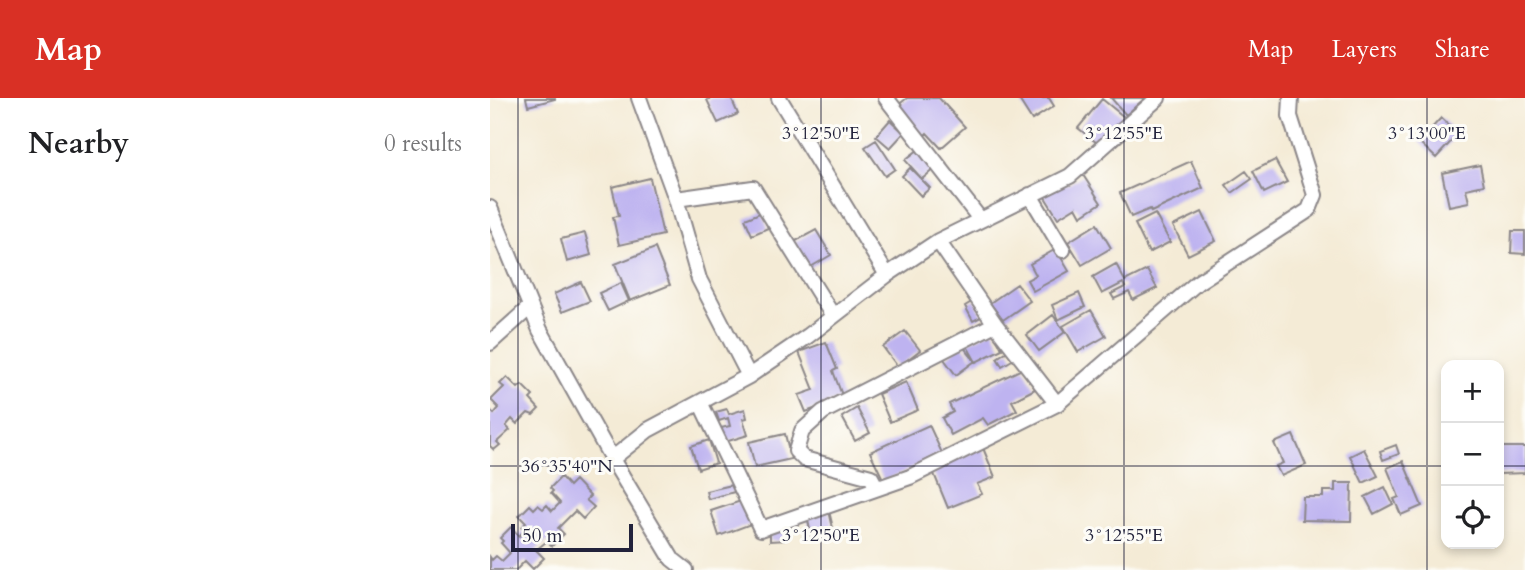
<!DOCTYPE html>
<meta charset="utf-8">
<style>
body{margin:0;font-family:Cardo,serif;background:#f6f6f6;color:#202124}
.controls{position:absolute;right:21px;bottom:21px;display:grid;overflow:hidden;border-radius:14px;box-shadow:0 4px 10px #0003}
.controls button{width:63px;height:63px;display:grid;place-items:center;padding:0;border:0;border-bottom:2px solid #e0e0e0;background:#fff;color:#202124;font:35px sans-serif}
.scale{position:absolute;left:21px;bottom:18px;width:122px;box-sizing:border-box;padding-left:7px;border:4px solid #22223b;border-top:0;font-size:19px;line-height:24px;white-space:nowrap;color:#22223b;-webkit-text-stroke:5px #fdfcf7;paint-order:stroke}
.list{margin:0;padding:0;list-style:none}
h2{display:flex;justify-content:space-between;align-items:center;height:91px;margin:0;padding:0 28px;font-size:30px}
h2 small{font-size:23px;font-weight:400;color:#757577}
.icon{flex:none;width:38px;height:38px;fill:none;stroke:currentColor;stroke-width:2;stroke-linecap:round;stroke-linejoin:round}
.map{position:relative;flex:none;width:1035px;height:472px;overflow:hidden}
header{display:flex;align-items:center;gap:42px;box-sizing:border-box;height:98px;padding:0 35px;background:#d93025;color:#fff}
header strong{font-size:33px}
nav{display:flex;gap:38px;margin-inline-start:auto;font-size:24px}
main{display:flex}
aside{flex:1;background:#fff}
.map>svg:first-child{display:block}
.building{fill:#beb3f0}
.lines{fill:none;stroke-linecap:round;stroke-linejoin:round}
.street-casing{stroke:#8b8688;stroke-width:18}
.street{stroke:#fff;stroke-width:14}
.ticks{fill:none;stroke:#22223b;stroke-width:2;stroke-opacity:0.45}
.ticks-label{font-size:18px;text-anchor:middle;fill:#22223b;stroke:#fdfcf7;stroke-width:6;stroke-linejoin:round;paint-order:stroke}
</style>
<header>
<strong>Map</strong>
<nav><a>Map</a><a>Layers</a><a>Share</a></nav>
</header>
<main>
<aside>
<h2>Nearby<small>0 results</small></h2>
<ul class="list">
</ul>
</aside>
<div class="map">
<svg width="1035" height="472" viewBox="0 0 1035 472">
<rect width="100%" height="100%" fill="#fdfcf7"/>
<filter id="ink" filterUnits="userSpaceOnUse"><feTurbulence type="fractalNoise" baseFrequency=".0143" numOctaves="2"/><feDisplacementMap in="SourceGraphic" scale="14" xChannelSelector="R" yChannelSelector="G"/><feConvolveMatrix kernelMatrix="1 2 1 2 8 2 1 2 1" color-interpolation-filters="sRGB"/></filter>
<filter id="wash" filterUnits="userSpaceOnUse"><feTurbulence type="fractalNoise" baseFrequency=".00686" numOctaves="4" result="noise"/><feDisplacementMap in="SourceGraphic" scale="28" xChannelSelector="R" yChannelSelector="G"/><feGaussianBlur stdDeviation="1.57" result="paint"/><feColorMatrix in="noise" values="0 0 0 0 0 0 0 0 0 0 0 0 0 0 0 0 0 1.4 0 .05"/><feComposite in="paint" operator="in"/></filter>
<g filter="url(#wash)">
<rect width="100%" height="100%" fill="#f4ebd6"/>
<g id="blocks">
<path class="building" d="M36,0H65V1L38,8Z
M221,0H241L248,16L228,25L217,2Z
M417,0H449L475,29L451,50L437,35L434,38L407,8Z
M528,0H559L564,8L542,22Z
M621,0H655L636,17Z
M612,1L634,19L611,48L588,30Z
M951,20L968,36L946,60L929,44Z
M400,22L414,35L400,50L386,38Z
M386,42L405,71L395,78L375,49Z
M428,52L444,71L432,81L415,62Z
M785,62L797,84L774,95L763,73Z
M701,63L713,90L661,114L660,111L641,119L630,95Z
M990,67L994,87L976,91L979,104L959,108L952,75Z
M420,70L440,90L431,98L412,78Z
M756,73L762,81L742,95L736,87Z
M593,77L611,105L591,118L586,109L568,120L553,96L573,84L576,88Z
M160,80L173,137L129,147L123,119L129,118L122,89Z
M272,114L278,130L262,137L255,121Z
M712,114L726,143L698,157L683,128Z
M665,116L680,144L659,155L645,126Z
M607,126L621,150L592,167L578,144Z
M326,132L341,157L319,170L304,144Z
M1022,133H1035V156L1021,155Z
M95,135L101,157L77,164L71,141Z
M165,150L180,187L140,203L125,166Z
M566,151L579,173L543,193L537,182L546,177L540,166Z
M626,166L635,183L657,172L667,190L643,202L639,194L624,201L621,196L635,189L633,185L612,196L603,179Z
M91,184L100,203L72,214L64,196Z
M131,185L139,203L118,213L109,195Z
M527,186L540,203L513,222L500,205Z
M589,195L595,209L568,222L562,207Z
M485,202L493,218L483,223L475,208Z
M601,212L616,238L588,254L573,228Z
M563,217L575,234L549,253L537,237Z
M503,232L512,251L486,264L476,246Z
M415,233L430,252L408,269L393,249Z
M336,244L347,271L343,273L353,300L316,314L309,297L324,292L309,254Z
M472,247L485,263L466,277L454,261Z
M519,252L524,261L512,268L507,260Z
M534,270L545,291L522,303L527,312L498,327L493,320L461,337L452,320L463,314L459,306Z
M17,279L28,290L32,287L43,298L40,301L49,311L43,317L38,315L27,326L22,321L16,328L20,332L7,344L10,347L4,352L0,348V312L4,316L9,310L1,302L14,289L10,286Z
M416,284L428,312L400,324L388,296Z
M367,310L380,335L365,343L352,319Z
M237,311L239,316L255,311L257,320L253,321L258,337L235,344L231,330L240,328L238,320L229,323L226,314Z
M439,327L452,355L394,383L380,354Z
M295,336L301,361L265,369L259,344Z
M803,337L816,367L791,378L786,368L793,365L784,345Z
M219,342L226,365L208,371L201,348Z
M906,347L909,356L893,362L890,353Z
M1009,349H1035V375L1009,376Z
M493,350L505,379L487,386L492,396L458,410L442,371Z
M874,351L888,378L873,385L860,358Z
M913,363L932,408L911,417L904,401L909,399L897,370Z
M71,379L79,388L85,382L100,398L96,402L104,409L93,421L85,413L68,430L74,436L62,448L57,443L46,452L54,460L43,471L35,463L26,472H0V459L2,462L6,458L12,463L20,455L11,445L13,443L10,440L21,429L29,438L35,432L32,429L36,425L29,418L40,407L44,411L48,407L53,411L57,407L62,413L70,405L61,395L63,393L60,390Z
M845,385H862L861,423L812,422L813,399H833V393H845Z
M246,386L248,393L218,401L216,393Z
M895,389L903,406L884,416L875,399Z
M254,402L261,426L229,438L221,413Z
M339,413L343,430L321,436L317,418Z
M280,432H296L297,442L280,443Z"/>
</g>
</g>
<g filter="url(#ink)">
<use href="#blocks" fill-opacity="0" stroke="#8b8688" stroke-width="2"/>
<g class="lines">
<g class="street-casing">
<path id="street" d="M149,0L186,101L209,181L259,278
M289,0L397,177
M396,0L490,121
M540,97L573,152
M186,101L263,90L343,218
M0,110L50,232L122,361L182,461L196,472
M448,143L505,226L567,306
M0,245L40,209
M210,304L271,431L420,379L567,306L708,184L819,112L825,97L800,18L801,0
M122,361L158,332L259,278L318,238L397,177L448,143L580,78L668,0
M387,390L381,379L314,361L306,353L312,333L333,314L505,226"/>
</g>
<use href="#street" class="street"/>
</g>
</g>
<path class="ticks" d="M28,0V472M331,0V472M634,0V472M937,0V472M0,368H956M1009,368H1035"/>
<g class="ticks-label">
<text x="331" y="41">3°12'50"E</text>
<text x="634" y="41">3°12'55"E</text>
<text x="937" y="41">3°13'00"E</text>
<text x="77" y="374">36°35'40"N</text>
<text x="331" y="443">3°12'50"E</text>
<text x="634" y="443">3°12'55"E</text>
</g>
</svg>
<div class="controls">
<button>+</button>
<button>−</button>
<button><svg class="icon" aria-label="locate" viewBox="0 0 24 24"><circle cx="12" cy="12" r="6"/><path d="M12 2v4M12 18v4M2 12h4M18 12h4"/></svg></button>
</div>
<div class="scale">50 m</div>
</div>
</main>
